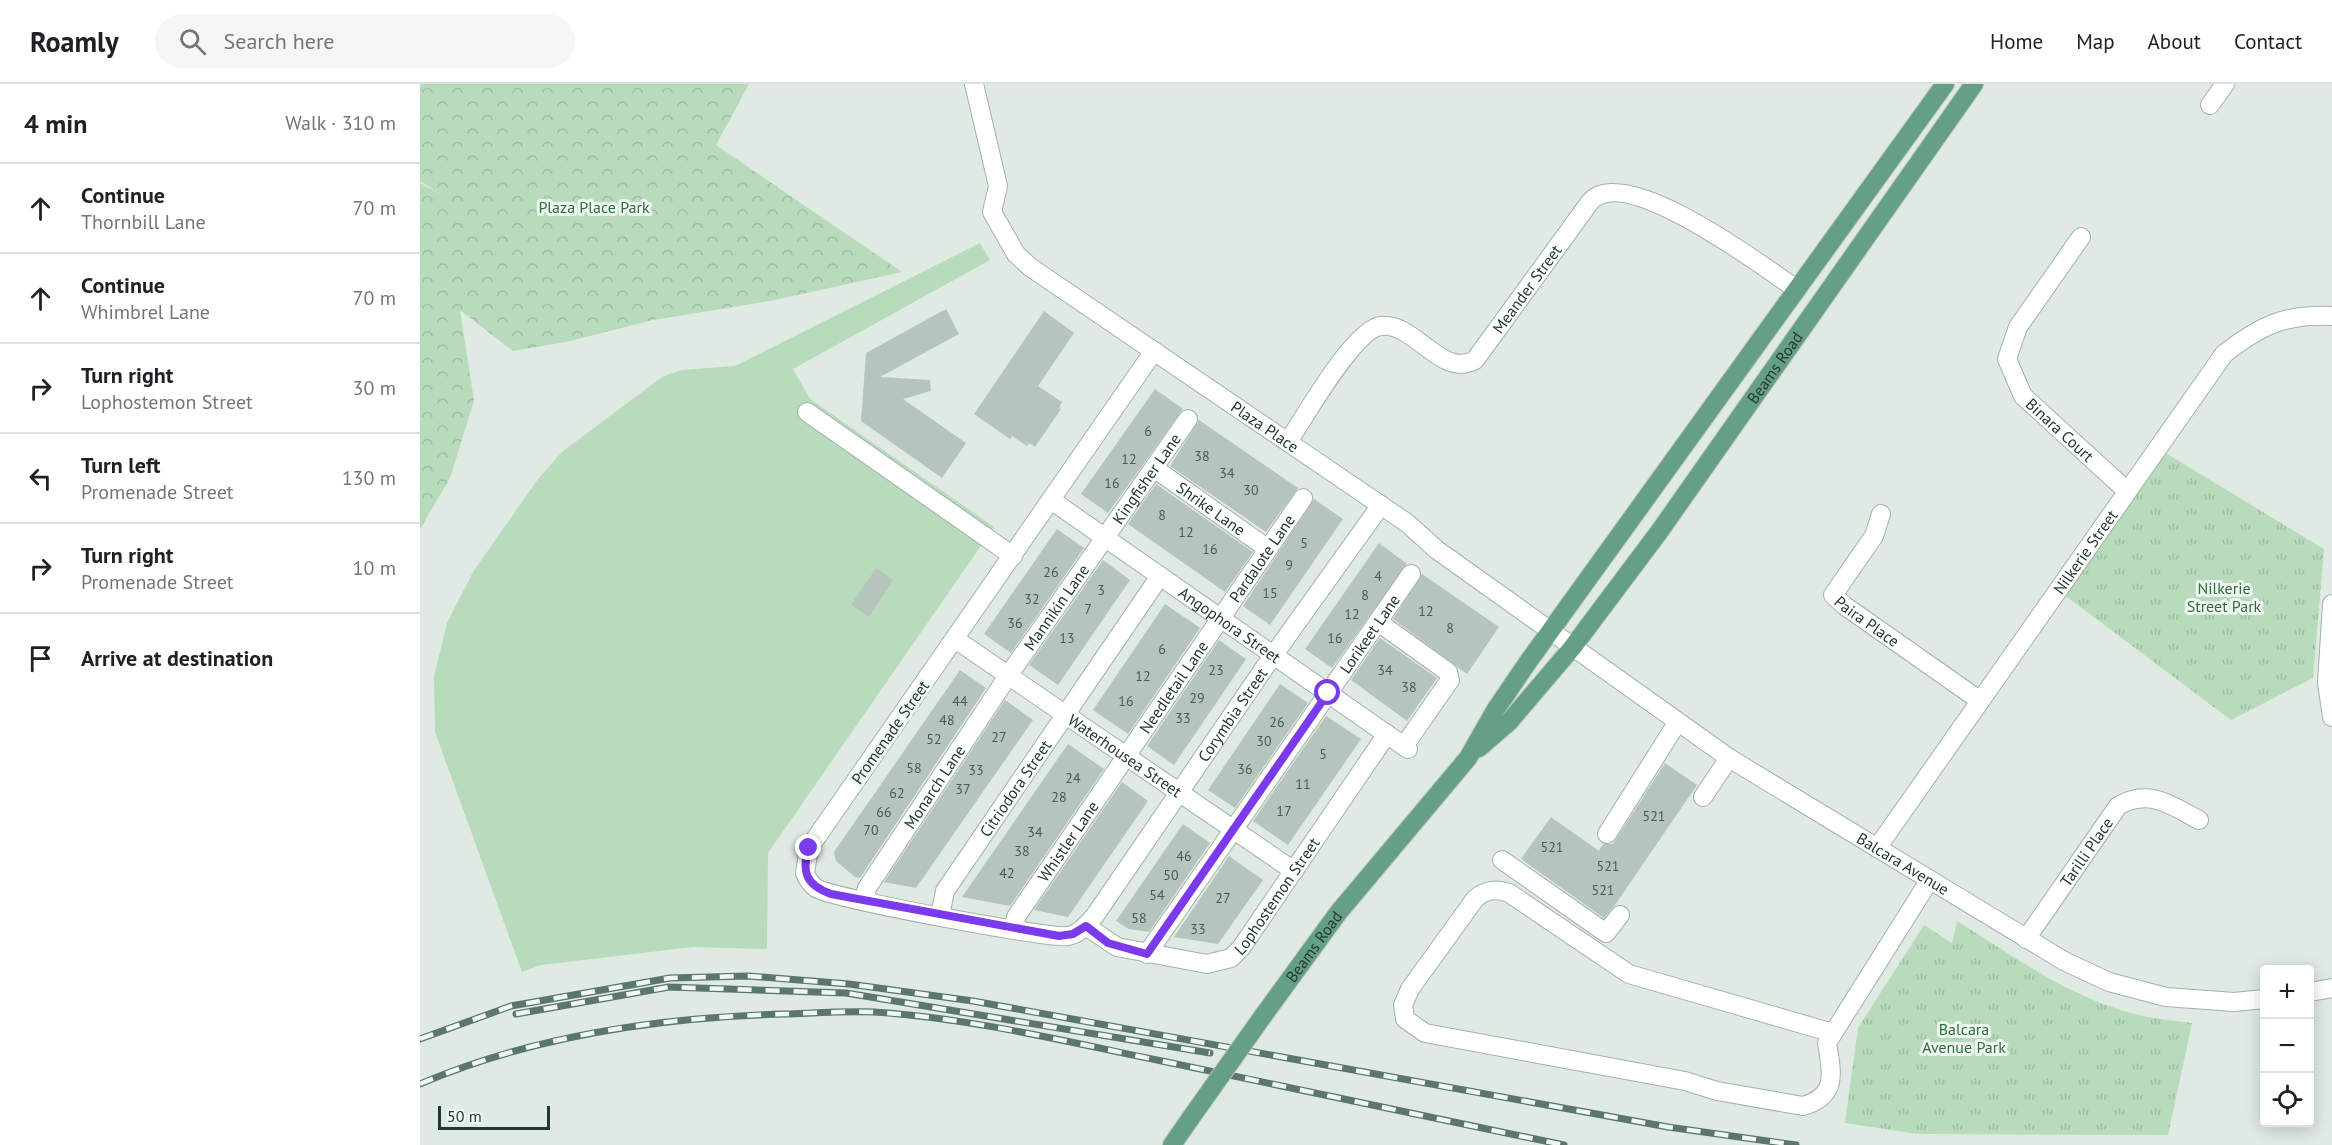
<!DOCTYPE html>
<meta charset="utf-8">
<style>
body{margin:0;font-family:"PT Sans",sans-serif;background:#f6f6f6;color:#202124}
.controls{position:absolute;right:18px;bottom:18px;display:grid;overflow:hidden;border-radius:6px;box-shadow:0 3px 15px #0003}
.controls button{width:54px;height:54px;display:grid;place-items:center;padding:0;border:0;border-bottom:2px solid #e0e0e0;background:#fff;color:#202124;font:30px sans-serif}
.scale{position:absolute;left:18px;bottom:15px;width:112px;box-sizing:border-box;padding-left:6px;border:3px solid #213a2e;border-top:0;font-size:16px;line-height:21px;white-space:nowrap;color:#213a2e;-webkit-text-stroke:4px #f0f7f2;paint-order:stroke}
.stop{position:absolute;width:18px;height:18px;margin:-14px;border:4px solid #7c3aed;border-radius:50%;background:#fff}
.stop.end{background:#7c3aed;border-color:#fff;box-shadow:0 2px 6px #0008}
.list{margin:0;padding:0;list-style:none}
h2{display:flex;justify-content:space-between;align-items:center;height:78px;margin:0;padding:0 24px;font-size:26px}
h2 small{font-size:20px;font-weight:400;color:#757577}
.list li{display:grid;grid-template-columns:39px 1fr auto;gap:18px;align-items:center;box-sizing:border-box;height:90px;padding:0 24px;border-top:2px solid #e0e0e0}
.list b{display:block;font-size:22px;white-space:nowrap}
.list p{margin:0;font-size:20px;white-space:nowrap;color:#757577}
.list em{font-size:20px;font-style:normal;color:#757577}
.icon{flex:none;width:33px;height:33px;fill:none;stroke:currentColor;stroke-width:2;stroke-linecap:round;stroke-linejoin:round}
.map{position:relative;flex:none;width:1912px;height:1061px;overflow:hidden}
header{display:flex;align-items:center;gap:36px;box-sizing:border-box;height:84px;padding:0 30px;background:#fff;border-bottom:2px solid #e0e0e0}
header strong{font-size:28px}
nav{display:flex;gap:33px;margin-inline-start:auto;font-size:21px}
.search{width:420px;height:54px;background:#f6f6f6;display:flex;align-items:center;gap:15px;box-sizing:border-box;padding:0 21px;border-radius:33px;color:#757577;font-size:22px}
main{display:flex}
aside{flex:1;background:#fff}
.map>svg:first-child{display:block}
.forest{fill:url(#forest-crowns)}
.park{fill:url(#park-tufts)}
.garden{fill:#b8dbbc}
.building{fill:#b5c5bc}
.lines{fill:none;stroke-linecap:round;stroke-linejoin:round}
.minor-casing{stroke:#a2b2a9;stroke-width:20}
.major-casing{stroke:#bcc4c0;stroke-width:20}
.minor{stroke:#fff;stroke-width:18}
.major{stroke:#659f85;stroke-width:18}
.rail-casing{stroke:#5b766a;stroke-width:7}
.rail{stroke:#f0f7f2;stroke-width:4.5;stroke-dasharray:14;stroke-linecap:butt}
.major-bridge-casing{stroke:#bcc4c0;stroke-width:20;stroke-linecap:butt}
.major-bridge{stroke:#659f85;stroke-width:18}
.route{stroke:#7c3aed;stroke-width:8}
.labels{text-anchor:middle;stroke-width:6;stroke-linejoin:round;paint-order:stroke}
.number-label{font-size:14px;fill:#465d52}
.park-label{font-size:16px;fill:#2c6f3a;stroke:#f0f7f2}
.street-label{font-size:16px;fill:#213a2e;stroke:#f0f7f2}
</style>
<header>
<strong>Roamly</strong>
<div class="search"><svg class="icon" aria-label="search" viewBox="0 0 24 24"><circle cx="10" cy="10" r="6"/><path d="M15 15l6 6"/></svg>Search here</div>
<nav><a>Home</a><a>Map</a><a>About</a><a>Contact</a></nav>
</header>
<main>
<aside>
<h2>4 min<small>Walk · 310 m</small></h2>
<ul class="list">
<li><svg class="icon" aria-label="ahead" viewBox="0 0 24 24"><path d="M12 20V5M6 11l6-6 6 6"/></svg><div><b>Continue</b><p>Thornbill Lane</p></div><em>70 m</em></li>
<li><svg class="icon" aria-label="ahead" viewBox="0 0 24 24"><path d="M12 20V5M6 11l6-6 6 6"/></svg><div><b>Continue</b><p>Whimbrel Lane</p></div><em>70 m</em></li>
<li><svg class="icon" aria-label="right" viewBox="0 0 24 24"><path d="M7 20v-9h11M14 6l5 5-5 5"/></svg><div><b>Turn right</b><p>Lophostemon Street</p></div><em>30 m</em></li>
<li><svg class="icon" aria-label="left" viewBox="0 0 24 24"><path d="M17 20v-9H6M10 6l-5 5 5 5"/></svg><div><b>Turn left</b><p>Promenade Street</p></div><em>130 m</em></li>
<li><svg class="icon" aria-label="right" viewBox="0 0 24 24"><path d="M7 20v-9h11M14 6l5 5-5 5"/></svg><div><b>Turn right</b><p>Promenade Street</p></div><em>10 m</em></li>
<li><svg class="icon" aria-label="arrive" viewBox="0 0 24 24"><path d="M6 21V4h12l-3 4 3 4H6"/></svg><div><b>Arrive at destination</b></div></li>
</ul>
</aside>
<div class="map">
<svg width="1912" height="1061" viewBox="0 0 1912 1061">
<defs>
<pattern id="forest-crowns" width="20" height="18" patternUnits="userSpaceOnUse" patternTransform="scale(1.5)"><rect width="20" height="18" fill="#b8dbbc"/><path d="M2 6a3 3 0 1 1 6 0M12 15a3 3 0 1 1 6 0" fill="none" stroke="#9ebda2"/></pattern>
<pattern id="park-tufts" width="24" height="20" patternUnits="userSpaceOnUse" patternTransform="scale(1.5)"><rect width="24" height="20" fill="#b8dbbc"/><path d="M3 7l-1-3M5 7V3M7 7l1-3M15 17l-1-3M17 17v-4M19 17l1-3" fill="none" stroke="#9ebda2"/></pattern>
</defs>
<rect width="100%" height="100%" fill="#dfeae3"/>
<path class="forest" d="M0,0H329L296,61L482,188L350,217L233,236L146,258L93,267L40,226L54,317L30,394L0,445V99L19,109L0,97Z"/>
<path class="park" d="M1744,368L1904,465L1893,594L1811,636L1643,510Z
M1537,837C1590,870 1643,909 1704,927C1726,934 1749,936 1772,939L1748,1051L1498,1050L1425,1039L1438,944L1504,841L1532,859Z"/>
<path class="garden" d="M560,159L570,176L373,285L390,315L574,443L348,769L347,865L273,863L121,881L102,888L15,648L14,592L27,539L53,488L118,395L143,367L242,293L261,286L315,282Z"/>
<path class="building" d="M526,225L539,250L460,293L510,296L511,307L483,315L546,359L522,394L441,337L446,269Z
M624,227L654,249L618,302L642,318L639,324L641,325L615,363L609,359L607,362L592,352L590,355L554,330Z
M735,305L763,325L688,429L661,410Z
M779,336L878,404L846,448L750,382Z
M736,400L833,468L805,508L708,440Z
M894,415L923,435L850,541L823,522Z
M637,445L664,464L591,569L564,550Z
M959,459L987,480L912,584L885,565Z
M683,476L710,496L638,601L609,581Z
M456,484L473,496L449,533L431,521Z
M1002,490L1079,543L1047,590L973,535Z
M745,520L780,544L708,650L673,626Z
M960,554L1017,594L987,637L931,596Z
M799,556L826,575L754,681L727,662Z
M540,586L566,604L440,794L435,793L416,777L414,768Z
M860,600L888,619L815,724L788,706Z
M585,616L613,636L496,804L464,798Z
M906,632L941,655L868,761L833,737Z
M648,660L684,685L590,822L542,813Z
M1245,679L1277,701L1195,821L1184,834L1101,775L1131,733L1179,767L1183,760H1193Z
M702,698L728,717L648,833L614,826Z
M763,740L790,759L729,848L709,845L696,837Z
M809,772L843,796L798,860L754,853Z"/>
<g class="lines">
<g class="minor-casing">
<g id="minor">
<path id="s1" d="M554,0L578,102L572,128L596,170L610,183L987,439L1017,466L1309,674L1644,877L1689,898L1746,913L1814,918L1844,915"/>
<path d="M1790,21L1805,0"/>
<path id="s2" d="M1661,153L1598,243L1587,275L1603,312L1707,407"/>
<path id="s3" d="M734,267L389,764L385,789C387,795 391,800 396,804C410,814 629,855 648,852C660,850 669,839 676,830L845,583L961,421"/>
<path d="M387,328L593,472"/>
<path id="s4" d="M868,358C884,334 934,245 961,242C995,238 1021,295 1055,276L1170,118C1204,78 1343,182 1376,205"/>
<path id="s5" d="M734,384L848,465"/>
<path id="s6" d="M631,416L988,665"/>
<path id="s7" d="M1461,430L1454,452L1413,511L1425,522L1559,616"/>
<path d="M1912,520L1907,599L1912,633"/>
<path d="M958,538L1028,588L1030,596L984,662"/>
<path id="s8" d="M535,555L874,787"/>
<path d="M1283,713L1309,674"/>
<path d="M1187,750L1257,639"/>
<path id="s9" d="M1457,764L1804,270C1841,241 1865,230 1912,232"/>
<path d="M1082,776L1186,849L1200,831"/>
<path id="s10" d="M444,816L447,804L588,592L768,335"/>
<path id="s11" d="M520,832L525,807L740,492"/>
<path id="s12" d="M666,842L697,863L787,880L811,874L821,864L967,650"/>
<path id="s13" d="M594,845L596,833L883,414"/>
<path id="s14" d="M1606,855L1698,722C1729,704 1751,721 1779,736"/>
<path id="s15" d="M727,870L991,490"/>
<path d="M1890,908L1912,904"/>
<path d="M1413,949L1209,890L1089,809C1075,804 1065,806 1055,815L990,905L983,921L985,935L1005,949L1265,997L1297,1007L1383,1022C1418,1012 1412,989 1407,959L1509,797"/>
</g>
</g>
<g class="major-casing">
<g id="major">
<path id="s16" d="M1059,664L1089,638L1152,564L1239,448L1554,0"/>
<path id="s17" d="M843,932L918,829L1048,674L1076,625L1108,578L1525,0"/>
<path d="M752,1061L770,1035"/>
</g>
</g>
<use href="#minor" class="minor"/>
<use href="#major" class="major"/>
<g class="rail-casing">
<path id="rail" d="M96,930L249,903L426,909L790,969
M0,955L91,922L250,894L328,892L429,900L553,917L1248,1043L1376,1061
M0,1000C115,951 242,933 366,930C395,929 425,927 454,928C549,934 644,957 737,976C873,1004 1008,1033 1144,1061"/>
</g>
<use href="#rail" class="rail"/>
<g class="major-bridge-casing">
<path id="major-bridge" d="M770,1035L843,932"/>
</g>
<use href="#major-bridge" class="major-bridge"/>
</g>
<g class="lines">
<path class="route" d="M389,764C381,788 386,801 411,810L639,852L653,850L666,842L688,859L727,870L908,609"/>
</g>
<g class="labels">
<g class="number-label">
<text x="728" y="352">6</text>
<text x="782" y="377">38</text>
<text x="709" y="380">12</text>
<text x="807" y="394">34</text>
<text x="692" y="404">16</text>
<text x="831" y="411">30</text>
<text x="742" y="436">8</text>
<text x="766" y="453">12</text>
<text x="884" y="464">5</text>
<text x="790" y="470">16</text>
<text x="869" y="486">9</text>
<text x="631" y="493">26</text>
<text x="958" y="497">4</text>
<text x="681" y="511">3</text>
<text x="850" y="514">15</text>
<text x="945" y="516">8</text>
<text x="612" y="520">32</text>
<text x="668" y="530">7</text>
<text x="1006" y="532">12</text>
<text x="932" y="535">12</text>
<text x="595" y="544">36</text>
<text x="1030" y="549">8</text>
<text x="647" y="559">13</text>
<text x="915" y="559">16</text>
<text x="742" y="570">6</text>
<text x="796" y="591">23</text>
<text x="965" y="591">34</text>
<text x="723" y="597">12</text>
<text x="989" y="608">38</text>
<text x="777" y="619">29</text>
<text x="540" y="622">44</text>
<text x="706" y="622">16</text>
<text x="763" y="639">33</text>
<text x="527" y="641">48</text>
<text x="857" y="643">26</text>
<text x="579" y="658">27</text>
<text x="514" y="660">52</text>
<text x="844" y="662">30</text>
<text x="903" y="675">5</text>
<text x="494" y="689">58</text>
<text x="825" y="690">36</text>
<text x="556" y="691">33</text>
<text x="653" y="699">24</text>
<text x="883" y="705">11</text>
<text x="543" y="710">37</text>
<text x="477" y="714">62</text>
<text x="639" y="718">28</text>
<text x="864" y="732">17</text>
<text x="464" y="733">66</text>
<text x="1234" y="737">521</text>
<text x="451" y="751">70</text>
<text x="615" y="753">34</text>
<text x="1132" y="768">521</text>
<text x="602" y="772">38</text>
<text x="764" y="777">46</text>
<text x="1188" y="787">521</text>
<text x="587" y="794">42</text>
<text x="751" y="796">50</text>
<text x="1183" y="811">521</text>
<text x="737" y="816">54</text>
<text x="803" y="819">27</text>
<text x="719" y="839">58</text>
<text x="778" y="850">33</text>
</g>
<g class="park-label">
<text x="174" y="129">Plaza Place Park</text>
<text x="1804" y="510">Nilkerie<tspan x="1804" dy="18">Street Park</tspan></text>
<text x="1544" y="951">Balcara<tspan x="1544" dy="18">Avenue Park</tspan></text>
</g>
<g class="street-label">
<text dy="6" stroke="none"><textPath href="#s4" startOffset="344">Meander Street</textPath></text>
<text dy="6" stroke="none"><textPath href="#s16" startOffset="483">Beams Road</textPath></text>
<text dy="6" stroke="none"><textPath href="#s1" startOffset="483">Plaza Place</textPath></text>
<text dy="6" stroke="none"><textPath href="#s2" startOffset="234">Binara Court</textPath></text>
<text dy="6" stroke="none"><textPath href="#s10" startOffset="508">Kingfisher Lane</textPath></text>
<text dy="6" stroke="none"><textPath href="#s5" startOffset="70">Shrike Lane</textPath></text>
<text dy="6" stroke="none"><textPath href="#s9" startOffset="362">Nilkerie Street</textPath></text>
<text dy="6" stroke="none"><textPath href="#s13" startOffset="447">Pardalote Lane</textPath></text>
<text dy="6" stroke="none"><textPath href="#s10" startOffset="351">Mannikin Lane</textPath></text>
<text dy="6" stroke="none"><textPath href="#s7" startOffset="138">Paira Place</textPath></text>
<text dy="6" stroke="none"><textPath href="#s6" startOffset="218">Angophora Street</textPath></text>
<text dy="6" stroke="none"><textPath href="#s15" startOffset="390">Lorikeet Lane</textPath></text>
<text dy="6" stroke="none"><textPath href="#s13" startOffset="291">Needletail Lane</textPath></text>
<text dy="6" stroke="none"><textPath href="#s3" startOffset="1184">Corymbia Street</textPath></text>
<text transform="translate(470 648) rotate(-55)" y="6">Promenade Street</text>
<text dy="6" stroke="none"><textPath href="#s8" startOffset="206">Waterhousea Street</textPath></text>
<text dy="6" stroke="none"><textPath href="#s10" startOffset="134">Monarch Lane</textPath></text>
<text dy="6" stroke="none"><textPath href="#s11" startOffset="150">Citriodora Street</textPath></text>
<text dy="6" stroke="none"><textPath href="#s13" startOffset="104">Whistler Lane</textPath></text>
<text dy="6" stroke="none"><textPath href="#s14" startOffset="106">Tarilli Place</textPath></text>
<text dy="6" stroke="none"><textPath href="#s1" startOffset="1257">Balcara Avenue</textPath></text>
<text dy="6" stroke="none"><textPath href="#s12" startOffset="231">Lophostemon Street</textPath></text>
<text dy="6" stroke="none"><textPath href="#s17" startOffset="86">Beams Road</textPath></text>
</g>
</g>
</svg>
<div class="controls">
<button>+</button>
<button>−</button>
<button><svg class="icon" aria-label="locate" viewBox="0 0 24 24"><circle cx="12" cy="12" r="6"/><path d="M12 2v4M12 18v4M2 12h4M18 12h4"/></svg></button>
</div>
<div class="scale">50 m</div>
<div class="stop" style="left:908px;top:609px"></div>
<div class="stop end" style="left:389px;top:764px"></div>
</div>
</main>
